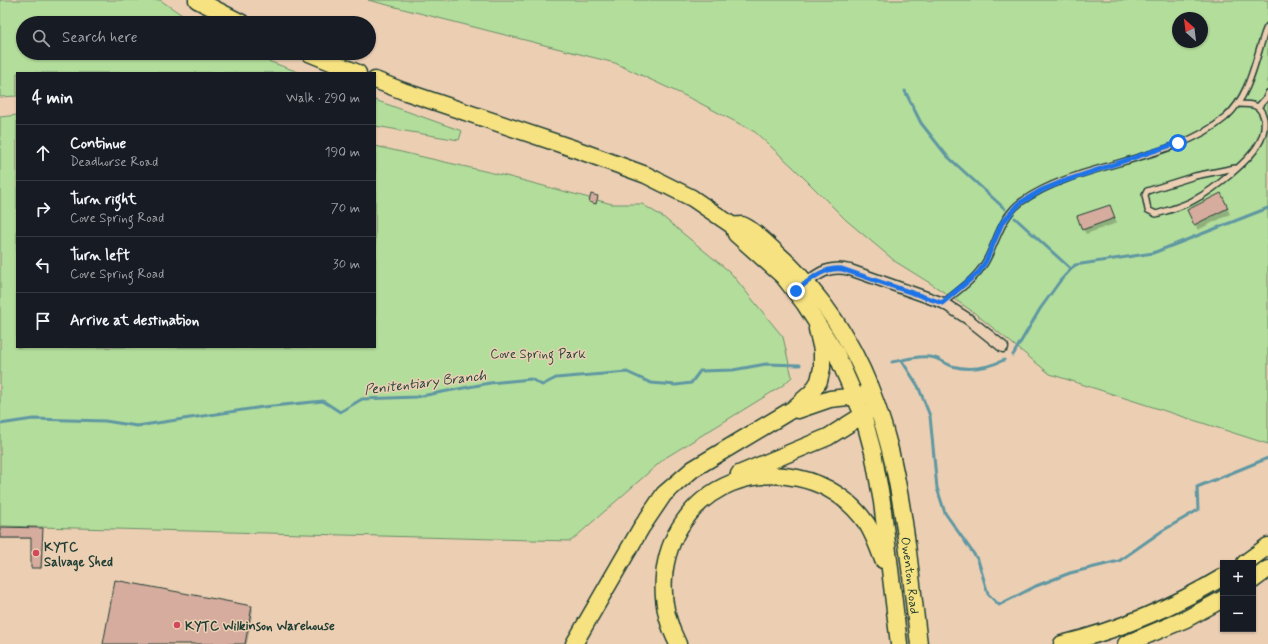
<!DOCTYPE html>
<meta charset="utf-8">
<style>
body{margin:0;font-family:Mynerve,sans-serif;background:#242831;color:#f1f3f6}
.controls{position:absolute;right:12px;bottom:12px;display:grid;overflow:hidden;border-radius:0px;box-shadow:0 1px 3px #0004}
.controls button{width:36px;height:36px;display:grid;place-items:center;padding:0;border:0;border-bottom:1px solid #363941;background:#171b24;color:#f1f3f6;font:20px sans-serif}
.compass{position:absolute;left:1172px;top:12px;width:36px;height:36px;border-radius:50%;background:#171b24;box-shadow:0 1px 3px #0004;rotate:332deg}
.stop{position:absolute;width:12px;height:12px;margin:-9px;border:3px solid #1a73e8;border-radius:50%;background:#fff}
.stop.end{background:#1a73e8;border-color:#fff;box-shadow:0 1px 4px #0008}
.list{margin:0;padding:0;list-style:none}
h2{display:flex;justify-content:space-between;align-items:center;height:52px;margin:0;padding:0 16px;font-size:17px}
h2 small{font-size:13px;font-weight:400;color:#9ea1a6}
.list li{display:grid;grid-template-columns:26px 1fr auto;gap:12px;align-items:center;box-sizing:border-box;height:56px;padding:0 16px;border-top:1px solid #363941}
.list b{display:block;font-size:15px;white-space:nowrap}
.list p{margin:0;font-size:13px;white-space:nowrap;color:#9ea1a6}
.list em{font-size:13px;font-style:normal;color:#9ea1a6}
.icon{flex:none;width:22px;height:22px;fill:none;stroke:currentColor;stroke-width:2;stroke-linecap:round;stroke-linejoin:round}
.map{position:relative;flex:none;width:1268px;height:644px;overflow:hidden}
.search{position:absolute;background:#171b24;box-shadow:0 1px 3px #0004;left:16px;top:16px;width:360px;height:44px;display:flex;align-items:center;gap:10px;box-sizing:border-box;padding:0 14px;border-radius:22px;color:#9ea1a6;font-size:15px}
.panel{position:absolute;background:#171b24;box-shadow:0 1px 3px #0004;left:16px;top:72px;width:360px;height:276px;border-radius:0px}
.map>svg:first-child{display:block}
.green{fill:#b3dd9b;stroke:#698d68;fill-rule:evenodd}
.shadow{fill:#0003}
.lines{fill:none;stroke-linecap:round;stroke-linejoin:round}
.stream{stroke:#5f97a2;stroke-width:3}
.building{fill:#d6ac9e;stroke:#1f3d34}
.service-casing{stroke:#1f3d34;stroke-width:8}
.minor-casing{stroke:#1f3d34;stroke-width:13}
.trunk-casing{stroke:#1f3d34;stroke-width:19}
.service{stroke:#eccfb3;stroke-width:5}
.minor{stroke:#eccfb3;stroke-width:10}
.trunk{stroke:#f7e281;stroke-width:16}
.route{stroke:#1a73e8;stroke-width:5}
.poi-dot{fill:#d1495b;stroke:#eccfb3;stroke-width:1.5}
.labels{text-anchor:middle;stroke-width:3;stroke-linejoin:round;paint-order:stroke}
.park-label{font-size:13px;fill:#264539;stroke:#eccfb3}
.poi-label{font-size:13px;font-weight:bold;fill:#1f3d34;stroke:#eccfb3;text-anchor:start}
.street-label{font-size:13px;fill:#1f3d34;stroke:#eccfb3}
.water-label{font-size:14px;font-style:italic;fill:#24443d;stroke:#eccfb3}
</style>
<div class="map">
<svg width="1268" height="644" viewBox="0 0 1268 644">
<rect width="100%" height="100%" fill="#eccfb3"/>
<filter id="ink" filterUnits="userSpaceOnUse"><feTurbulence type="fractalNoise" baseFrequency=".025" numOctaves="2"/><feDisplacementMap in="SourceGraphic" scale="8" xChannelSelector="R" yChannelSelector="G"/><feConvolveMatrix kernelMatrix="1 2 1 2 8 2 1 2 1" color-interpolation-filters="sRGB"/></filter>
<g filter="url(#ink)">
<path class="green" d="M0,0H160L194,23H23V53H246L301,73H17V96L0,97Z
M368,0H1268V444L1050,374L972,311L933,285L896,262L846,220L793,167L755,132L694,100L615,63ZM1178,18H1202V42H1178Z
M375,100L462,131L459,140L375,126Z
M17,115V347H375V146L506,176L612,204H642L663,217L730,272L783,337L792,377L782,386L665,458L571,541L0,526V117Z"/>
<path class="shadow" d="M1223,200L1230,214L1198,230L1188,211Z
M1110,206L1117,223L1086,234L1083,229Z
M0,528L43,530L42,569L32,567V539H0Z
M251,607L253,610L247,644H104Z"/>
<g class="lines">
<path class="stream" d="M905,91L921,123L947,156L1005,209
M1015,218L1071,269
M1013,355L1040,309L1060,281L1075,265L1153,253L1268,208
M902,361L918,386L930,416L937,488L945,513L978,560L988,594L999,605L1036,586L1070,573L1119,561L1162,531L1198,510L1197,487L1268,458
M892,362C905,360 921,354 935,358C941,360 946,364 952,366C969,371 987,368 1004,360
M0,424L33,419L105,421L137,426L263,407L323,401L340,412L362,399L416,397L490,383L531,379L542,385L556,378L627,372L651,383L676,385L691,383L700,371L733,370L766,364L800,365"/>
</g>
<path class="building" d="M1221,193L1228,208L1194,225L1187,210Z
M591,194L598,196L596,204L589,202Z
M1110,205L1115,218L1082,230L1077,216Z
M0,527L43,528L41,568H31V538H0Z
M115,580L252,606L245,644H103Z"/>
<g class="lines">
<g class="service-casing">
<path id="service" d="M1258,107L1267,97L1268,93
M1235,168L1195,176L1147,191L1145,195L1148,210L1156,214C1170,210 1184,206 1196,199C1213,190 1248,162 1258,145C1263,137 1265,128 1264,119C1261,104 1252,104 1239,104
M943,303C958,291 976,279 986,261C997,241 1001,217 1021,202C1078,161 1172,163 1226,117C1247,98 1253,70 1261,44C1263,39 1265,28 1268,26"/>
</g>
<g class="minor-casing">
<path id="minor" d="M802,286C819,273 828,265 850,270L943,303L968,319L1003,347"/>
</g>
<g class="trunk-casing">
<g id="trunk">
<path d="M197,0L242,23"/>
<path d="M309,53L358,73"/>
<path d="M375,80L403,91L575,149L646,175L692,198L714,213L733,226L736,234L783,276L804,303L836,353L863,415L873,452L882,502L899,644"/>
<path id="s1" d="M733,226C735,225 739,225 742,225C752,228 771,248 779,255C796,270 810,287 824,305C899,405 904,524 919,644"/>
<path d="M798,410L830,399L866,395"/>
<path d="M739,474L828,437L871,410"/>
<path d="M1245,563L1268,546"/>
<path d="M1253,580L1268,569"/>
<path d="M574,644L641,528L664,494L693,469L793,409L812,392L819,381L822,368V350L817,329"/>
<path d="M678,644C633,557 699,458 798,478C827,484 851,501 867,524C874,535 878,547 883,560"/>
<path d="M1062,644C1119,630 1173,607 1223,577"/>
<path d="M1126,644L1186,619L1223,599"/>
</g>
</g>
<use href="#service" class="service"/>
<use href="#minor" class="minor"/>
<use href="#trunk" class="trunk"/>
</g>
</g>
<g class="lines" filter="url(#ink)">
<path class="route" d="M796,291C810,280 823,267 842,269L942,303L979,272L986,261L1002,223L1020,203L1042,190L1064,181L1178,143"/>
</g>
<g class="poi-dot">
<circle cx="36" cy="553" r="4"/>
<circle cx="177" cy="625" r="4"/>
</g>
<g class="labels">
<g class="park-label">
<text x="538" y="358">Cove Spring Park</text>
</g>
<g class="poi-label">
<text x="44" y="551">KYTC<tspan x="44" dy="15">Salvage Shed</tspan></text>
<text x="185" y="630">KYTC Wilkinson Warehouse</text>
</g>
<g class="street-label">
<text dy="5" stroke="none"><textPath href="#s1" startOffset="412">Owenton Road</textPath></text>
</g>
<g class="water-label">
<text transform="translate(425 382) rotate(-7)" y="5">Penitentiary Branch</text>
</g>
</g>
</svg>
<div class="controls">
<button>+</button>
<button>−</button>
</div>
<svg class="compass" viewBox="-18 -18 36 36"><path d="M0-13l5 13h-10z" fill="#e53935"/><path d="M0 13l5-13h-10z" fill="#9ea1a6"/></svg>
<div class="stop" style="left:1178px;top:143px"></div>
<div class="stop end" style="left:796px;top:291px"></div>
<div class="search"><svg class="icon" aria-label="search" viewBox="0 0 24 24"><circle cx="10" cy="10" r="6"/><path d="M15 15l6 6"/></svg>Search here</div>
<section class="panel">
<h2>4 min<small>Walk · 290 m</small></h2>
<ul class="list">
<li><svg class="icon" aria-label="ahead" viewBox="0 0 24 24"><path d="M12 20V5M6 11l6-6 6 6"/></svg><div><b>Continue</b><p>Deadhorse Road</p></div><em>190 m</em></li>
<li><svg class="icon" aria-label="right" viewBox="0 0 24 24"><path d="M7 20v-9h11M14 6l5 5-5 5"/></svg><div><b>Turn right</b><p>Cove Spring Road</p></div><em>70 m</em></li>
<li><svg class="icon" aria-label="left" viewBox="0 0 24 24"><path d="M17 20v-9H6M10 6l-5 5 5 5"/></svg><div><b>Turn left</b><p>Cove Spring Road</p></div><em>30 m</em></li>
<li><svg class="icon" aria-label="arrive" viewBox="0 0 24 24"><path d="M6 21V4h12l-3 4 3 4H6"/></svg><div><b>Arrive at destination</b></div></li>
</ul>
</section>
</div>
